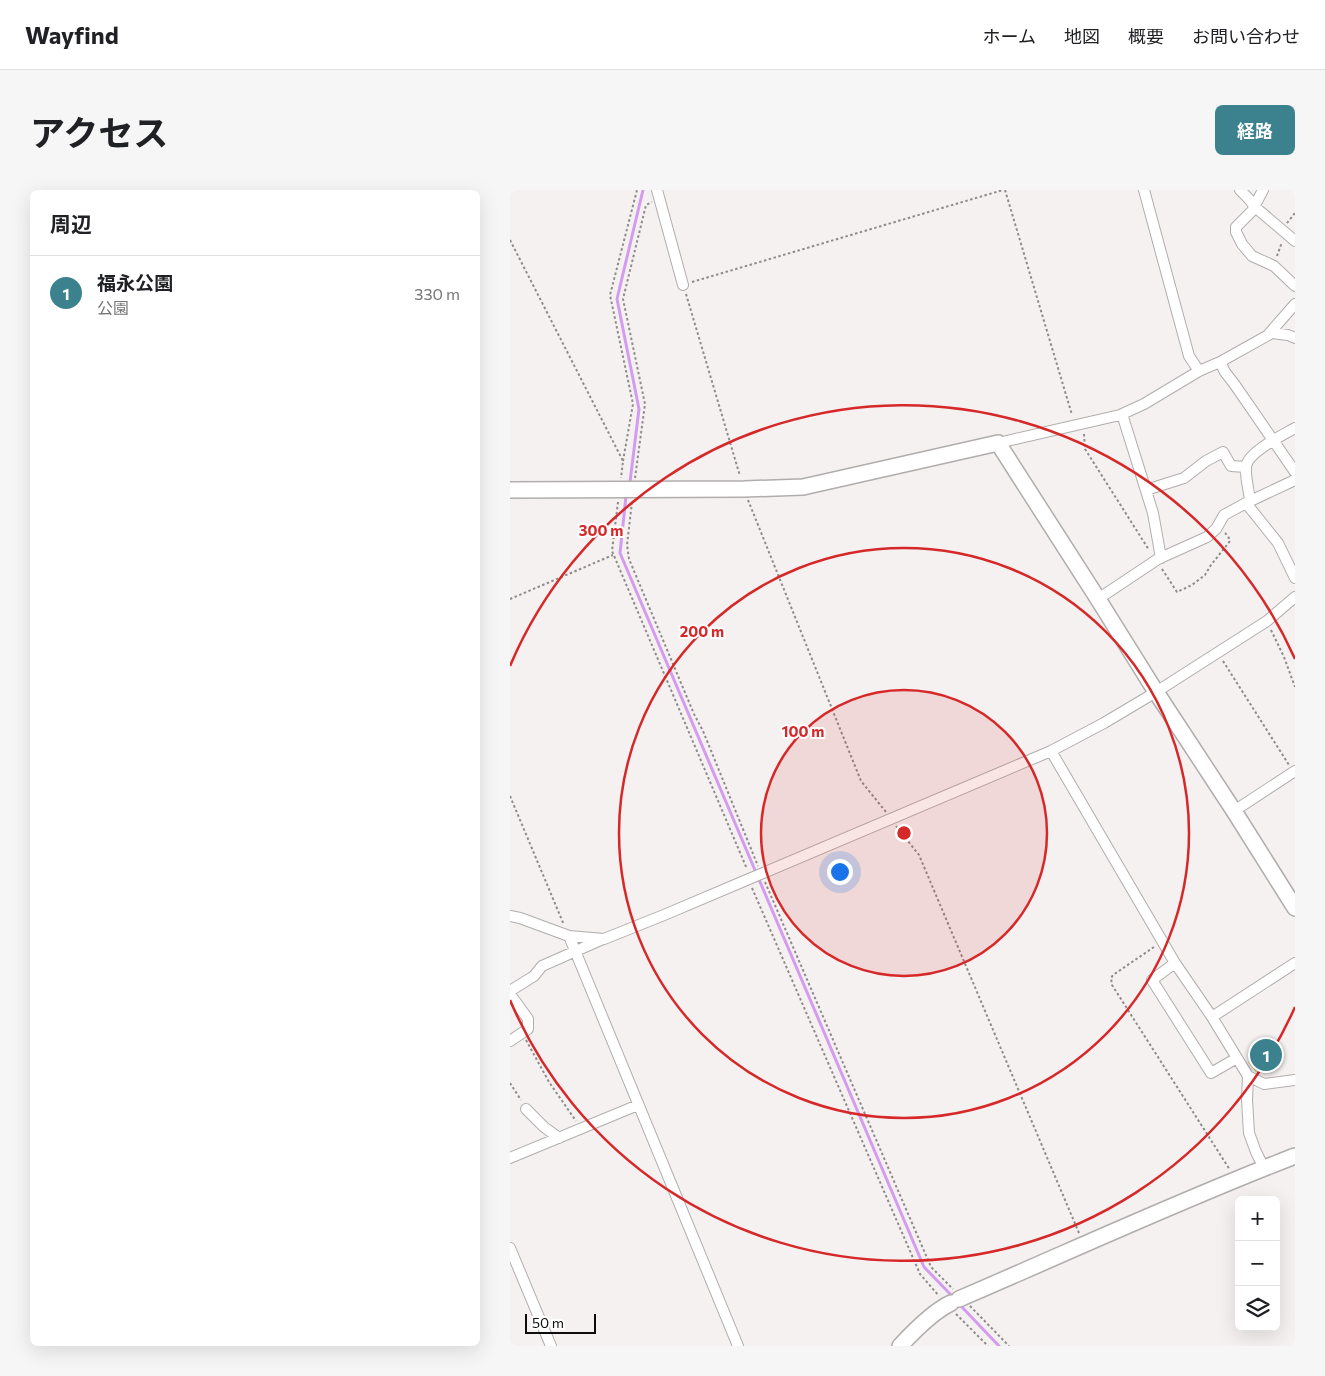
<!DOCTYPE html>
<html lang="ja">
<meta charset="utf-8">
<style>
body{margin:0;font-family:Commissioner,"Noto Sans JP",sans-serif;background:#f6f6f6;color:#202124}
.controls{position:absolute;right:15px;bottom:15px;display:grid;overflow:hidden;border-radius:8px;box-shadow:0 5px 20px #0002}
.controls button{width:45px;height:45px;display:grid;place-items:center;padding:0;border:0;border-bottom:1px solid #e0e0e0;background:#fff;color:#202124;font:25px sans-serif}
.scale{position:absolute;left:15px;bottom:12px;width:71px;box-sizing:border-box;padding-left:5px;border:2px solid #0e0d0d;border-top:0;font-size:14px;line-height:18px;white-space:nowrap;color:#0e0d0d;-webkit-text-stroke:4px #fff;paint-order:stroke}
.you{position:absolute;left:329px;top:681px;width:18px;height:18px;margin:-12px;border:4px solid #fff;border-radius:50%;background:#1a73e8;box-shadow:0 0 0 8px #1a73e833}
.badge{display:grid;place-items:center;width:32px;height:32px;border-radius:50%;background:#3c828e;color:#fff;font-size:16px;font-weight:700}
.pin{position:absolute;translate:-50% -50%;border:2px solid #fff;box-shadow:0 1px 5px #0006}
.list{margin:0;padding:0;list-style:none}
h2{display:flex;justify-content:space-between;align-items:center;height:65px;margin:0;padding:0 20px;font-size:21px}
h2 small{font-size:16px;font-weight:400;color:#757577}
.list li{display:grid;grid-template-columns:32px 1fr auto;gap:15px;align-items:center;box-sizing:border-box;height:75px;padding:0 20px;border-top:1px solid #e0e0e0}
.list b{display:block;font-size:19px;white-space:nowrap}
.list p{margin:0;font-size:16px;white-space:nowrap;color:#757577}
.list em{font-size:16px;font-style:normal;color:#757577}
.icon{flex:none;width:28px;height:28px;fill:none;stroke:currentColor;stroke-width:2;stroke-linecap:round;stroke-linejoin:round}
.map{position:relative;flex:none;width:785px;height:1156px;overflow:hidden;border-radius:8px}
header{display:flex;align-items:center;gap:30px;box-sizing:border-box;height:70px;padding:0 25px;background:#fff;border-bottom:1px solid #e0e0e0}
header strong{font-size:24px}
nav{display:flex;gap:28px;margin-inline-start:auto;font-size:18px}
.intro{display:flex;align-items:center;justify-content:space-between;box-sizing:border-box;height:120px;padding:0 30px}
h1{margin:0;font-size:35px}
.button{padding:12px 22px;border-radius:8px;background:#3c828e;color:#fff;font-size:18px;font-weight:700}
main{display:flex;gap:30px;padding:0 30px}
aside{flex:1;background:#fff;border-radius:8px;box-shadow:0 5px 20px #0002}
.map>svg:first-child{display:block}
.green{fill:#dcc679}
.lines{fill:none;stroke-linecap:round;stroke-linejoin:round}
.stream{stroke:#d49cee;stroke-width:3}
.street-casing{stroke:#b1adad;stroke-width:12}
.secondary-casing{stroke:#b1adad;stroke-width:18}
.path{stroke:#8e8b8b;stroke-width:2;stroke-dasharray:2.5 2.5;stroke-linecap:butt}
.street{stroke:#fff;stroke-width:10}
.secondary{stroke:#fff;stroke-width:15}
.ring{fill:none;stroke:#d62828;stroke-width:2.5}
.centre{fill:#d62828;stroke:#fff;stroke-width:2.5}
.ring-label{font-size:15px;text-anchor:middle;font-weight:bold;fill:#d62828;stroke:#fff;stroke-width:4;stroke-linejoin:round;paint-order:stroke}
</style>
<header>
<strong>Wayfind</strong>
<nav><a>ホーム</a><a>地図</a><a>概要</a><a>お問い合わせ</a></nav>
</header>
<div class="intro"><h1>アクセス</h1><a class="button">経路</a></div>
<main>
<aside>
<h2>周辺<small></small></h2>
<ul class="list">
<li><span class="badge">1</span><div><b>福永公園</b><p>公園</p></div><em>330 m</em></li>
</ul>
</aside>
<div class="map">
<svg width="785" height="1156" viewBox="0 0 785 1156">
<rect width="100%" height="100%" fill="#f5f1f1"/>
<path class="green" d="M759,859L769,873L746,882L738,872Z"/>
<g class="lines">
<path class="stream" d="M120,292L129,219L107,109L133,0
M116,306L110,363L414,1077L444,1108
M450,1115L489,1156"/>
<g class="street-casing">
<path id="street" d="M147,0L173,95
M634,0L679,166L689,181
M730,0L739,9L745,17L785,51
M753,0L742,21L726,37V42L732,54L742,66L764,76L785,96
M758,145L785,114
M710,172L715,182L725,195L785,282
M612,224L643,323L651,368
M488,253L610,225L634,214L689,181L710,172L762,143L778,145L785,148
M785,290L736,313L768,353L785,388
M636,300L674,288L696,271L713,262L721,276L736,277
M740,311C739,300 735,287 736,276C739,261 773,245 785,238
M588,409L648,369L697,347L706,339L714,325L736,313
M541,561L665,773L702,827L738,886L737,910L739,943L746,962L754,978
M724,621L785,581
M0,726L10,728L59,746L94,749L154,725L541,561L594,533L646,502L757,431L785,407
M59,746L228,1156
M665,773L642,790L701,883L727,868
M0,801L24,786L32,776L93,749
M0,804L18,829V839L0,851
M702,827L785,773
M738,886L754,894L785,890
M16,919L34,937L49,948
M0,968L128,915
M0,1058L41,1156"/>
</g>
<g class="secondary-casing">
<path id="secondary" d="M0,300L234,299L293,297L488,253L588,409L646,502L724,621L785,718
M449,1109C561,1061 671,1010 785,966
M390,1156C403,1142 424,1121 441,1113"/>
</g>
<path class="path" d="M495,0L562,225
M777,33L785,23
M0,50L113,271L111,288
M767,66L772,52
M182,92L493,0
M176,104L230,286
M574,244L575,259L639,360
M113,271L123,214L100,105L127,0
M125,288L135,214L113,109L136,15L142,12
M238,310L351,591L376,622
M108,312L102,361L237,679
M122,312L117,355L119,369L184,524L193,541L248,676
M652,379L667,402L682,395L695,385L701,375L720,351L718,346L715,343
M0,409L103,365
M761,440L774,467L785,497
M713,471L779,575
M0,606L54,735
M386,636L409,665L569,1043
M255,692L421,1077L443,1099
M242,698L410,1084L429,1106
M644,757L603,785L601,788L602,795L720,980
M16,850L39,892L66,931
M0,893L11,910
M460,1116L499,1156
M446,1124L478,1156"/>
<use href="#street" class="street"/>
<use href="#secondary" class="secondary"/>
</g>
<circle cx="394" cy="643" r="143" fill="#d62828" fill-opacity=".12"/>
<g class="ring">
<circle cx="394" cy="643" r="143"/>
<circle cx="394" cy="643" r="285"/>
<path d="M785 817A428 428 0 0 1 0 810M0 476A428 428 0 0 1 785 469"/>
</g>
<circle cx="394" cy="643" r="8" class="centre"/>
<g class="ring-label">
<text x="91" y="346">300 m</text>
<text x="192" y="447">200 m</text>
<text x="293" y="547">100 m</text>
</g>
</svg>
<div class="controls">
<button>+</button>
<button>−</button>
<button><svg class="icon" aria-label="layers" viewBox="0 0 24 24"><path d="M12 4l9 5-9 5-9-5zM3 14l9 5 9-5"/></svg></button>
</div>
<div class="scale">50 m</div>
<div class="you"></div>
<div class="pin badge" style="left:756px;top:865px">1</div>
</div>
</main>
